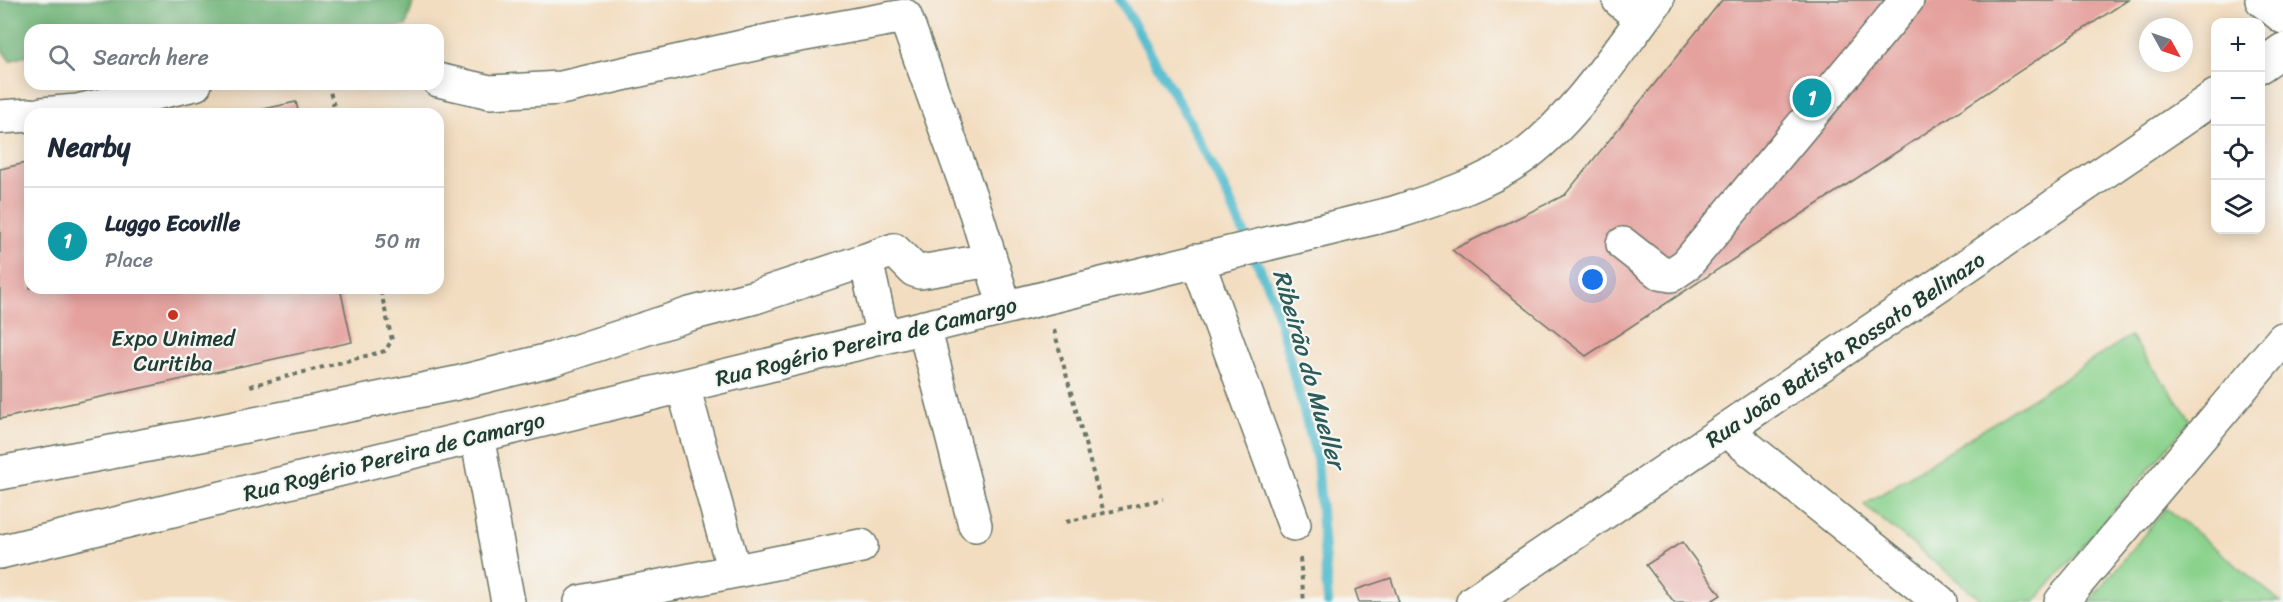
<!DOCTYPE html>
<meta charset="utf-8">
<style>
body{margin:0;font-family:Sriracha,sans-serif;background:#f6f6f7;color:#1f2937}
.controls{position:absolute;right:18px;top:18px;display:grid;overflow:hidden;border-radius:12px;box-shadow:0 3px 15px #0003}
.controls button{width:54px;height:54px;display:grid;place-items:center;padding:0;border:0;border-bottom:2px solid #e0e1e3;background:#fff;color:#1f2937;font:30px sans-serif}
.compass{position:absolute;left:2139px;top:18px;width:54px;height:54px;border-radius:50%;background:#fff;box-shadow:0 3px 15px #0003;rotate:130deg}
.you{position:absolute;left:1593px;top:280px;width:21px;height:21px;margin:-15px;border:4px solid #fff;border-radius:50%;background:#1a73e8;box-shadow:0 0 0 9px #1a73e833}
.badge{display:grid;place-items:center;width:39px;height:39px;border-radius:50%;background:#d93025;color:#fff;font-size:20px;font-weight:700}
.pin{position:absolute;translate:-50% -50%;border:3px solid #fff;box-shadow:0 2px 6px #0006}
.list{margin:0;padding:0;list-style:none}
h2{display:flex;justify-content:space-between;align-items:center;height:78px;margin:0;padding:0 24px;font-size:26px}
h2 small{font-size:20px;font-weight:400;color:#747a83}
.list li{display:grid;grid-template-columns:39px 1fr auto;gap:18px;align-items:center;box-sizing:border-box;height:108px;padding:0 24px;border-top:2px solid #e0e1e3}
.list b{display:block;font-size:22px;white-space:nowrap}
.list p{margin:0;font-size:20px;white-space:nowrap;color:#747a83}
.list em{font-size:20px;font-style:normal;color:#747a83}
.icon{flex:none;width:33px;height:33px;fill:none;stroke:currentColor;stroke-width:2;stroke-linecap:round;stroke-linejoin:round}
.map{position:relative;flex:none;width:2283px;height:602px;overflow:hidden}
.search{position:absolute;background:#fff;box-shadow:0 3px 15px #0003;left:24px;top:24px;width:420px;height:66px;display:flex;align-items:center;gap:15px;box-sizing:border-box;padding:0 21px;border-radius:18px;color:#747a83;font-size:22px}
.panel{position:absolute;background:#fff;box-shadow:0 3px 15px #0003;left:24px;top:108px;width:420px;height:186px;border-radius:18px}
.map>svg:first-child{display:block}
.green{fill:#8bd28d;stroke:#558860;stroke-width:1.5}
.forest{fill:#70b478;stroke:#487856;stroke-width:1.5}
.lines{fill:none;stroke-linecap:round;stroke-linejoin:round}
.stream{stroke:#51bbce;stroke-width:10}
.building{fill:#e5a19d}
.minor-casing{stroke:#697565;stroke-width:36}
.path{stroke:#697565;stroke-width:4;stroke-dasharray:4.5 4.5;stroke-linecap:butt}
.minor{stroke:#fff;stroke-width:33}
.poi-dot{fill:#c8321e;stroke:#f6f6f2;stroke-width:2}
.labels{text-anchor:middle;stroke-width:4.5;stroke-linejoin:round;paint-order:stroke}
.poi-label{font-size:22px;fill:#1f3d34;stroke:#f6f6f2}
.street-label{font-size:22px;fill:#1f3d34;stroke:#f6f6f2}
.water-label{font-size:24px;font-style:italic;fill:#2c5c5a;stroke:#f6f6f2}
</style>
<div class="map">
<svg width="2283" height="602" viewBox="0 0 2283 602">
<rect width="100%" height="100%" fill="#f6f6f2"/>
<filter id="ink" filterUnits="userSpaceOnUse"><feTurbulence type="fractalNoise" baseFrequency=".0167" numOctaves="2"/><feDisplacementMap in="SourceGraphic" scale="12" xChannelSelector="R" yChannelSelector="G"/><feConvolveMatrix kernelMatrix="1 2 1 2 8 2 1 2 1" color-interpolation-filters="sRGB"/></filter>
<filter id="wash" filterUnits="userSpaceOnUse"><feTurbulence type="fractalNoise" baseFrequency=".008" numOctaves="4" result="noise"/><feDisplacementMap in="SourceGraphic" scale="24" xChannelSelector="R" yChannelSelector="G"/><feGaussianBlur stdDeviation="1.35" result="paint"/><feColorMatrix in="noise" values="0 0 0 0 0 0 0 0 0 0 0 0 0 0 0 0 0 1.4 0 .05"/><feComposite in="paint" operator="in"/></filter>
<g filter="url(#wash)">
<rect width="100%" height="100%" fill="#f3ddc0"/>
<path class="green" d="M2130,336L2191,420L2035,602H1984L1864,505Z
M2166,508L2281,602H2089Z"/>
<path class="forest" d="M0,0H414L406,26C309,33 212,30 115,27L107,30H30V54L10,61L0,47Z"/>
<g class="lines">
<path class="stream" d="M1120,0L1187,117L1223,186L1273,298L1317,459L1328,602"/>
</g>
<g id="blocks">
<path class="building" d="M1722,0H2128L1586,356L1452,250L1565,195Z
M296,102L299,114H246V113Z
M30,162V288H340L352,342L0,419V169Z
M1682,542L1721,595L1710,602H1674L1646,565Z
M1391,578L1399,602H1359L1355,590Z"/>
</g>
</g>
<g filter="url(#ink)">
<use href="#blocks" fill-opacity="0" stroke="#697565" stroke-width="1.5"/>
<g class="lines">
<g class="minor-casing">
<path id="minor" d="M1619,0L1642,19
M2262,0L2283,17
M2260,66L2283,50
M438,80L490,92L561,88L772,40L905,16L976,213L1005,307
M42,114L77,111L195,84
M0,117L30,115
M1623,244L1660,273L1671,275L1686,265L1907,0
M866,260L894,250L914,270L920,272L990,260
M1197,260L1294,524
M924,327L975,525
M683,386L734,571
M1726,430L1940,602
M477,436L508,602
M0,473L206,434L457,383L553,359L690,314L755,297L866,260L883,337
M0,552L1394,213C1437,199 1482,185 1520,159C1572,122 1617,52 1657,0
M581,602L861,546
M1473,602L2216,96
M2061,602L2283,339"/>
</g>
<path class="path" d="M328,84L336,114
M1054,330L1104,513
M250,386L385,351L392,340L380,288
M1066,522L1163,499
M1300,558L1304,602"/>
<use href="#minor" class="minor"/>
</g>
</g>
<circle class="poi-dot" cx="173" cy="315" r="6"/>
<g class="labels">
<g class="poi-label">
<text x="173" y="346">Expo Unimed<tspan x="173" dy="25">Curitiba</tspan></text>
</g>
<g class="street-label">
<text transform="translate(866 341) rotate(-14)" y="8">Rua Rogério Pereira de Camargo</text>
<text transform="translate(1845 349) rotate(-34)" y="8">Rua João Batista Rossato Belinazo</text>
<text transform="translate(394 456) rotate(-14)" y="8">Rua Rogério Pereira de Camargo</text>
</g>
<g class="water-label">
<text transform="translate(1309 369) rotate(74)" y="8">Ribeirão do Mueller</text>
</g>
</g>
</svg>
<div class="controls">
<button>+</button>
<button>−</button>
<button><svg class="icon" aria-label="locate" viewBox="0 0 24 24"><circle cx="12" cy="12" r="6"/><path d="M12 2v4M12 18v4M2 12h4M18 12h4"/></svg></button>
<button><svg class="icon" aria-label="layers" viewBox="0 0 24 24"><path d="M12 4l9 5-9 5-9-5zM3 14l9 5 9-5"/></svg></button>
</div>
<svg class="compass" viewBox="-18 -18 36 36"><path d="M0-13l5 13h-10z" fill="#e53935"/><path d="M0 13l5-13h-10z" fill="#747a83"/></svg>
<div class="you"></div>
<div class="pin badge" style="left:1812px;top:98px;background:#0f9aa8">1</div>
<div class="search"><svg class="icon" aria-label="search" viewBox="0 0 24 24"><circle cx="10" cy="10" r="6"/><path d="M15 15l6 6"/></svg>Search here</div>
<section class="panel">
<h2>Nearby<small></small></h2>
<ul class="list">
<li><span class="badge" style="background:#0f9aa8">1</span><div><b>Luggo Ecoville</b><p>Place</p></div><em>50 m</em></li>
</ul>
</section>
</div>
